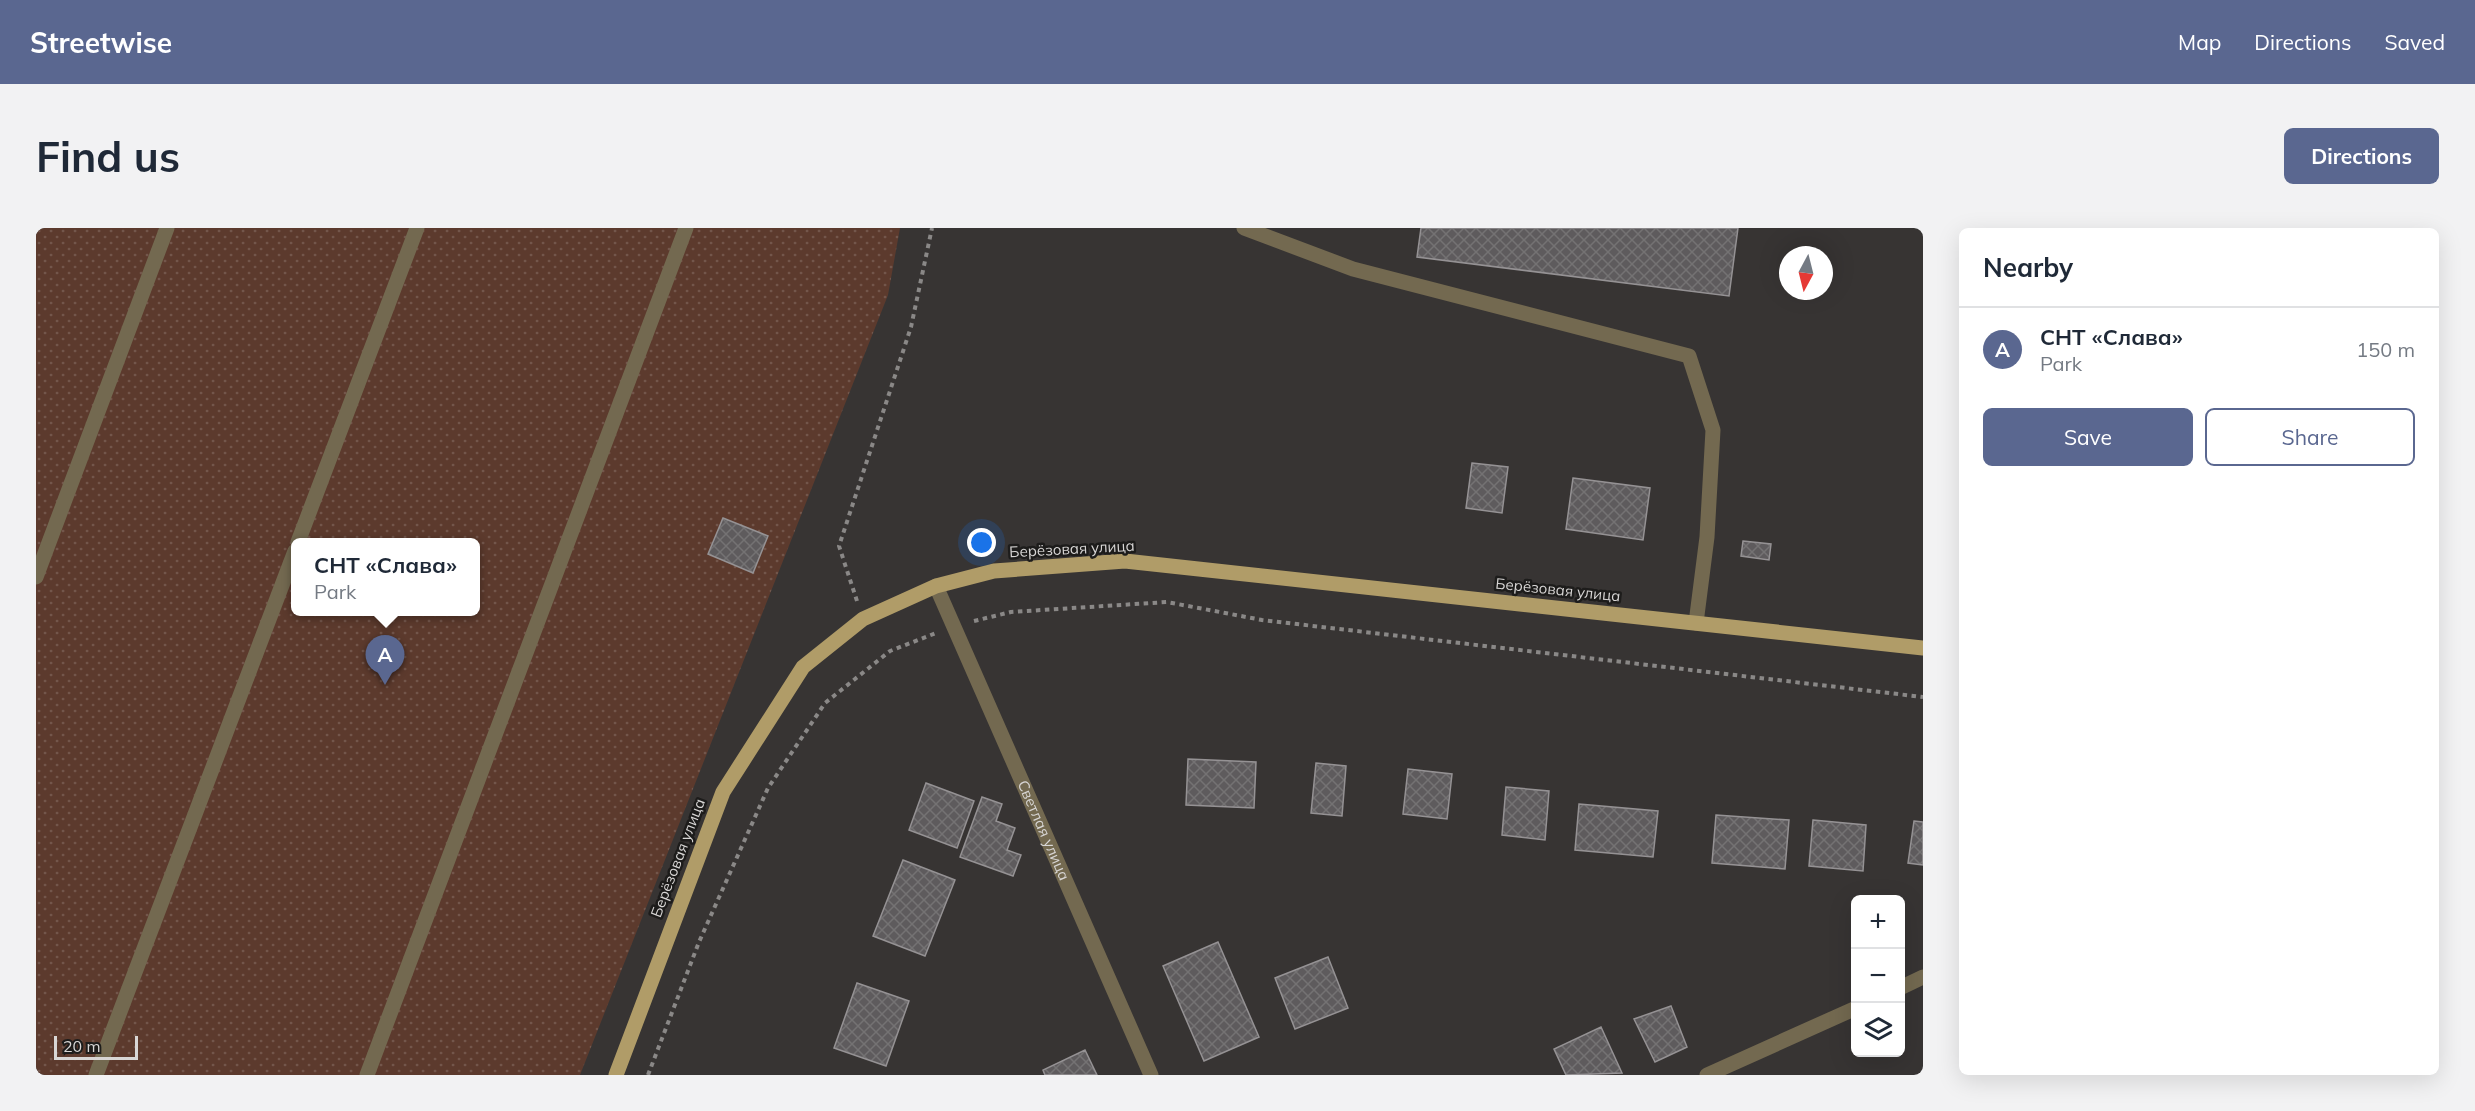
<!DOCTYPE html>
<meta charset="utf-8">
<style>
body{margin:0;font-family:Mulish,sans-serif;background:#f2f2f3;color:#1f2937}
.controls{position:absolute;right:18px;bottom:18px;display:grid;overflow:hidden;border-radius:9px;box-shadow:0 6px 24px #0002}
.controls button{width:54px;height:54px;display:grid;place-items:center;padding:0;border:0;border-bottom:2px solid #e0e1e3;background:#fff;color:#1f2937;font:30px sans-serif}
.compass{position:absolute;left:1743px;top:18px;width:54px;height:54px;border-radius:50%;background:#fff;box-shadow:0 6px 24px #0002;rotate:187deg}
.scale{position:absolute;left:18px;bottom:15px;width:84px;box-sizing:border-box;padding-left:6px;border:3px solid #d8d6d5;border-top:0;font-size:16px;line-height:21px;white-space:nowrap;color:#d8d6d5;-webkit-text-stroke:4px #1d1c1b;paint-order:stroke}
.you{position:absolute;left:946px;top:315px;width:21px;height:21px;margin:-15px;border:4px solid #fff;border-radius:50%;background:#1a73e8;box-shadow:0 0 0 9px #1a73e833}
.badge{display:grid;place-items:center;width:39px;height:39px;border-radius:50%;background:#5a6790;color:#fff;font-size:20px;font-weight:700}
.pin{position:absolute;translate:-50% -50px;filter:drop-shadow(0 2px 3px #0008)}
.pin::after{content:'';position:absolute;top:32px;width:21px;height:18px;background:inherit;clip-path:polygon(0 0,100% 0,50% 100%)}
.popup{position:absolute;left:255px;top:310px;width:189px;height:78px;box-sizing:border-box;display:grid;place-content:center;border-radius:9px;background:#fff;filter:drop-shadow(0 2px 4px #0005);font-size:20px;white-space:nowrap;color:#747a83}
.popup b{font-size:22px;color:#1f2937}
.popup::after{content:'';position:absolute;left:50%;top:100%;margin-left:-12px;border:12px solid transparent;border-top-color:#fff}
.list{margin:0;padding:0;list-style:none}
h2{display:flex;justify-content:space-between;align-items:center;height:78px;margin:0;padding:0 24px;font-size:26px}
h2 small{font-size:20px;font-weight:400;color:#747a83}
.list li{display:grid;grid-template-columns:39px 1fr auto;gap:18px;align-items:center;box-sizing:border-box;height:84px;padding:0 24px;border-top:2px solid #e0e1e3}
.list b{display:block;font-size:22px;white-space:nowrap}
.list p{margin:0;font-size:20px;white-space:nowrap;color:#747a83}
.list em{font-size:20px;font-style:normal;color:#747a83}
.actions{display:flex;gap:12px;padding:18px 24px}
.actions a{flex:1;padding:14px 0;border:2px solid #5a6790;border-radius:9px;text-align:center;font-size:21px;color:#5a6790}
.actions .main{background:#5a6790;color:#fff}
.icon{flex:none;width:33px;height:33px;fill:none;stroke:currentColor;stroke-width:2;stroke-linecap:round;stroke-linejoin:round}
.map{position:relative;flex:none;width:1887px;height:847px;overflow:hidden;border-radius:9px}
header{display:flex;align-items:center;gap:36px;box-sizing:border-box;height:84px;padding:0 30px;background:#5a6790;color:#fff}
header strong{font-size:28px}
nav{display:flex;gap:33px;margin-inline-start:auto;font-size:21px}
.intro{display:flex;align-items:center;justify-content:space-between;box-sizing:border-box;height:144px;padding:0 36px}
h1{margin:0;font-size:42px}
.button{padding:15px 27px;border-radius:9px;background:#5a6790;color:#fff;font-size:21px;font-weight:700}
main{display:flex;gap:36px;padding:0 36px}
aside{flex:1;background:#fff;border-radius:9px;box-shadow:0 6px 24px #0002}
.map>svg:first-child{display:block}
.grass{fill:url(#grass-dots);fill-rule:evenodd}
.building{fill:url(#building-cross-hatch);stroke:#959294;stroke-width:1.5}
.lines{fill:none;stroke-linecap:round;stroke-linejoin:round}
.path{stroke:#8a8887;stroke-width:4;stroke-dasharray:4.5 4.5;stroke-linecap:butt}
.minor{stroke:#736950;stroke-width:15}
.major{stroke:#b09c68;stroke-width:15}
.labels{text-anchor:middle;stroke-width:5;stroke-linejoin:round;paint-order:stroke}
.street-label{font-size:15px;fill:#d8d6d5;stroke:#1d1c1b}
</style>
<header>
<strong>Streetwise</strong>
<nav><a>Map</a><a>Directions</a><a>Saved</a></nav>
</header>
<div class="intro"><h1>Find us</h1><a class="button">Directions</a></div>
<main>
<div class="map">
<svg width="1887" height="847" viewBox="0 0 1887 847">
<defs>
<pattern id="grass-dots" width="8" height="8" patternUnits="userSpaceOnUse" patternTransform="scale(1.5)"><rect width="8" height="8" fill="#5c3a2d"/><path d="M2 2h.1M6 6h.1" fill="none" stroke="#73564b" stroke-width="1.8" stroke-linecap="round"/></pattern>
<pattern id="building-cross-hatch" width="8" height="8" patternUnits="userSpaceOnUse" patternTransform="scale(1.5)"><rect width="8" height="8" fill="#5e5b5d"/><path d="M0 0l8 8M0 8l8-8" fill="none" stroke="#747273"/></pattern>
</defs>
<rect width="100%" height="100%" fill="#373433"/>
<path class="grass" d="M0,0H864L852,67L544,847H0ZM259,314H439V384H259Z"/>
<path class="building" d="M1385,0H1702L1693,68L1381,29Z
M1436,235L1472,239L1466,285L1430,280Z
M1537,250L1614,260L1607,312L1530,301Z
M687,290L732,308L717,345L672,326Z
M1707,313L1735,316L1733,332L1705,328Z
M1152,531L1220,534L1218,580L1150,577Z
M1280,535L1310,538L1306,588L1275,585Z
M1372,541L1416,546L1411,591L1367,586Z
M890,555L938,573L921,620L873,602Z
M1470,559L1513,563L1509,612L1466,607Z
M946,569L966,576L960,593L979,600L971,622L985,627L977,648L924,629Z
M1543,576L1622,583L1617,629L1539,622Z
M1680,587L1753,592L1749,641L1676,635Z
M1777,592L1830,597L1827,643L1773,638Z
M1878,593L1887,594V637L1872,635Z
M867,632L919,652L889,728L837,708Z
M1182,714L1223,809L1168,833L1127,738Z
M1292,729L1312,780L1259,801L1239,750Z
M821,755L873,773L850,838L798,820Z
M1635,778L1651,819L1619,834L1598,791Z
M1565,799L1586,845L1530,847L1518,821Z
M1049,822L1061,847H1009L1007,842Z"/>
<g class="lines">
<path class="path" d="M821,373L803,318L875,99L896,0
M938,393L975,384L1131,374L1226,392L1887,469
M612,847L663,714L732,560L789,475L854,423L900,405"/>
<g class="minor">
<path d="M1208,0L1317,41L1653,128L1677,202L1671,309L1660,395"/>
<path d="M262,314L381,0"/>
<path d="M0,349L131,0"/>
<path id="s1" d="M900,358L1115,847"/>
<path d="M1864,760L1887,749"/>
<path d="M60,847L259,323"/>
<path d="M331,847L650,0"/>
<path d="M1671,847L1820,780"/>
</g>
<path class="major" d="M580,847L687,564L767,439L827,391L900,358L958,343L1089,333L1887,420"/>
</g>
<g class="labels">
<g class="street-label">
<text transform="translate(1036 321) rotate(-3)" y="5">Берёзовая улица</text>
<text transform="translate(1522 362) rotate(6)" y="5">Берёзовая улица</text>
<text dy="5" stroke="none"><textPath href="#s1" startOffset="267">Светлая улица</textPath></text>
<text transform="translate(642 630) rotate(-69)" y="5">Берёзовая улица</text>
</g>
</g>
</svg>
<div class="controls">
<button>+</button>
<button>−</button>
<button><svg class="icon" aria-label="layers" viewBox="0 0 24 24"><path d="M12 4l9 5-9 5-9-5zM3 14l9 5 9-5"/></svg></button>
</div>
<svg class="compass" viewBox="-18 -18 36 36"><path d="M0-13l5 13h-10z" fill="#e53935"/><path d="M0 13l5-13h-10z" fill="#747a83"/></svg>
<div class="scale">20 m</div>
<div class="you"></div>
<div class="pin badge" style="left:349px;top:457px">A</div>
<div class="popup"><b>СНТ «Слава»</b>Park</div>
</div>
<aside>
<h2>Nearby<small></small></h2>
<ul class="list">
<li><span class="badge">A</span><div><b>СНТ «Слава»</b><p>Park</p></div><em>150 m</em></li>
</ul>
<div class="actions"><a class="main">Save</a><a>Share</a></div>
</aside>
</main>
